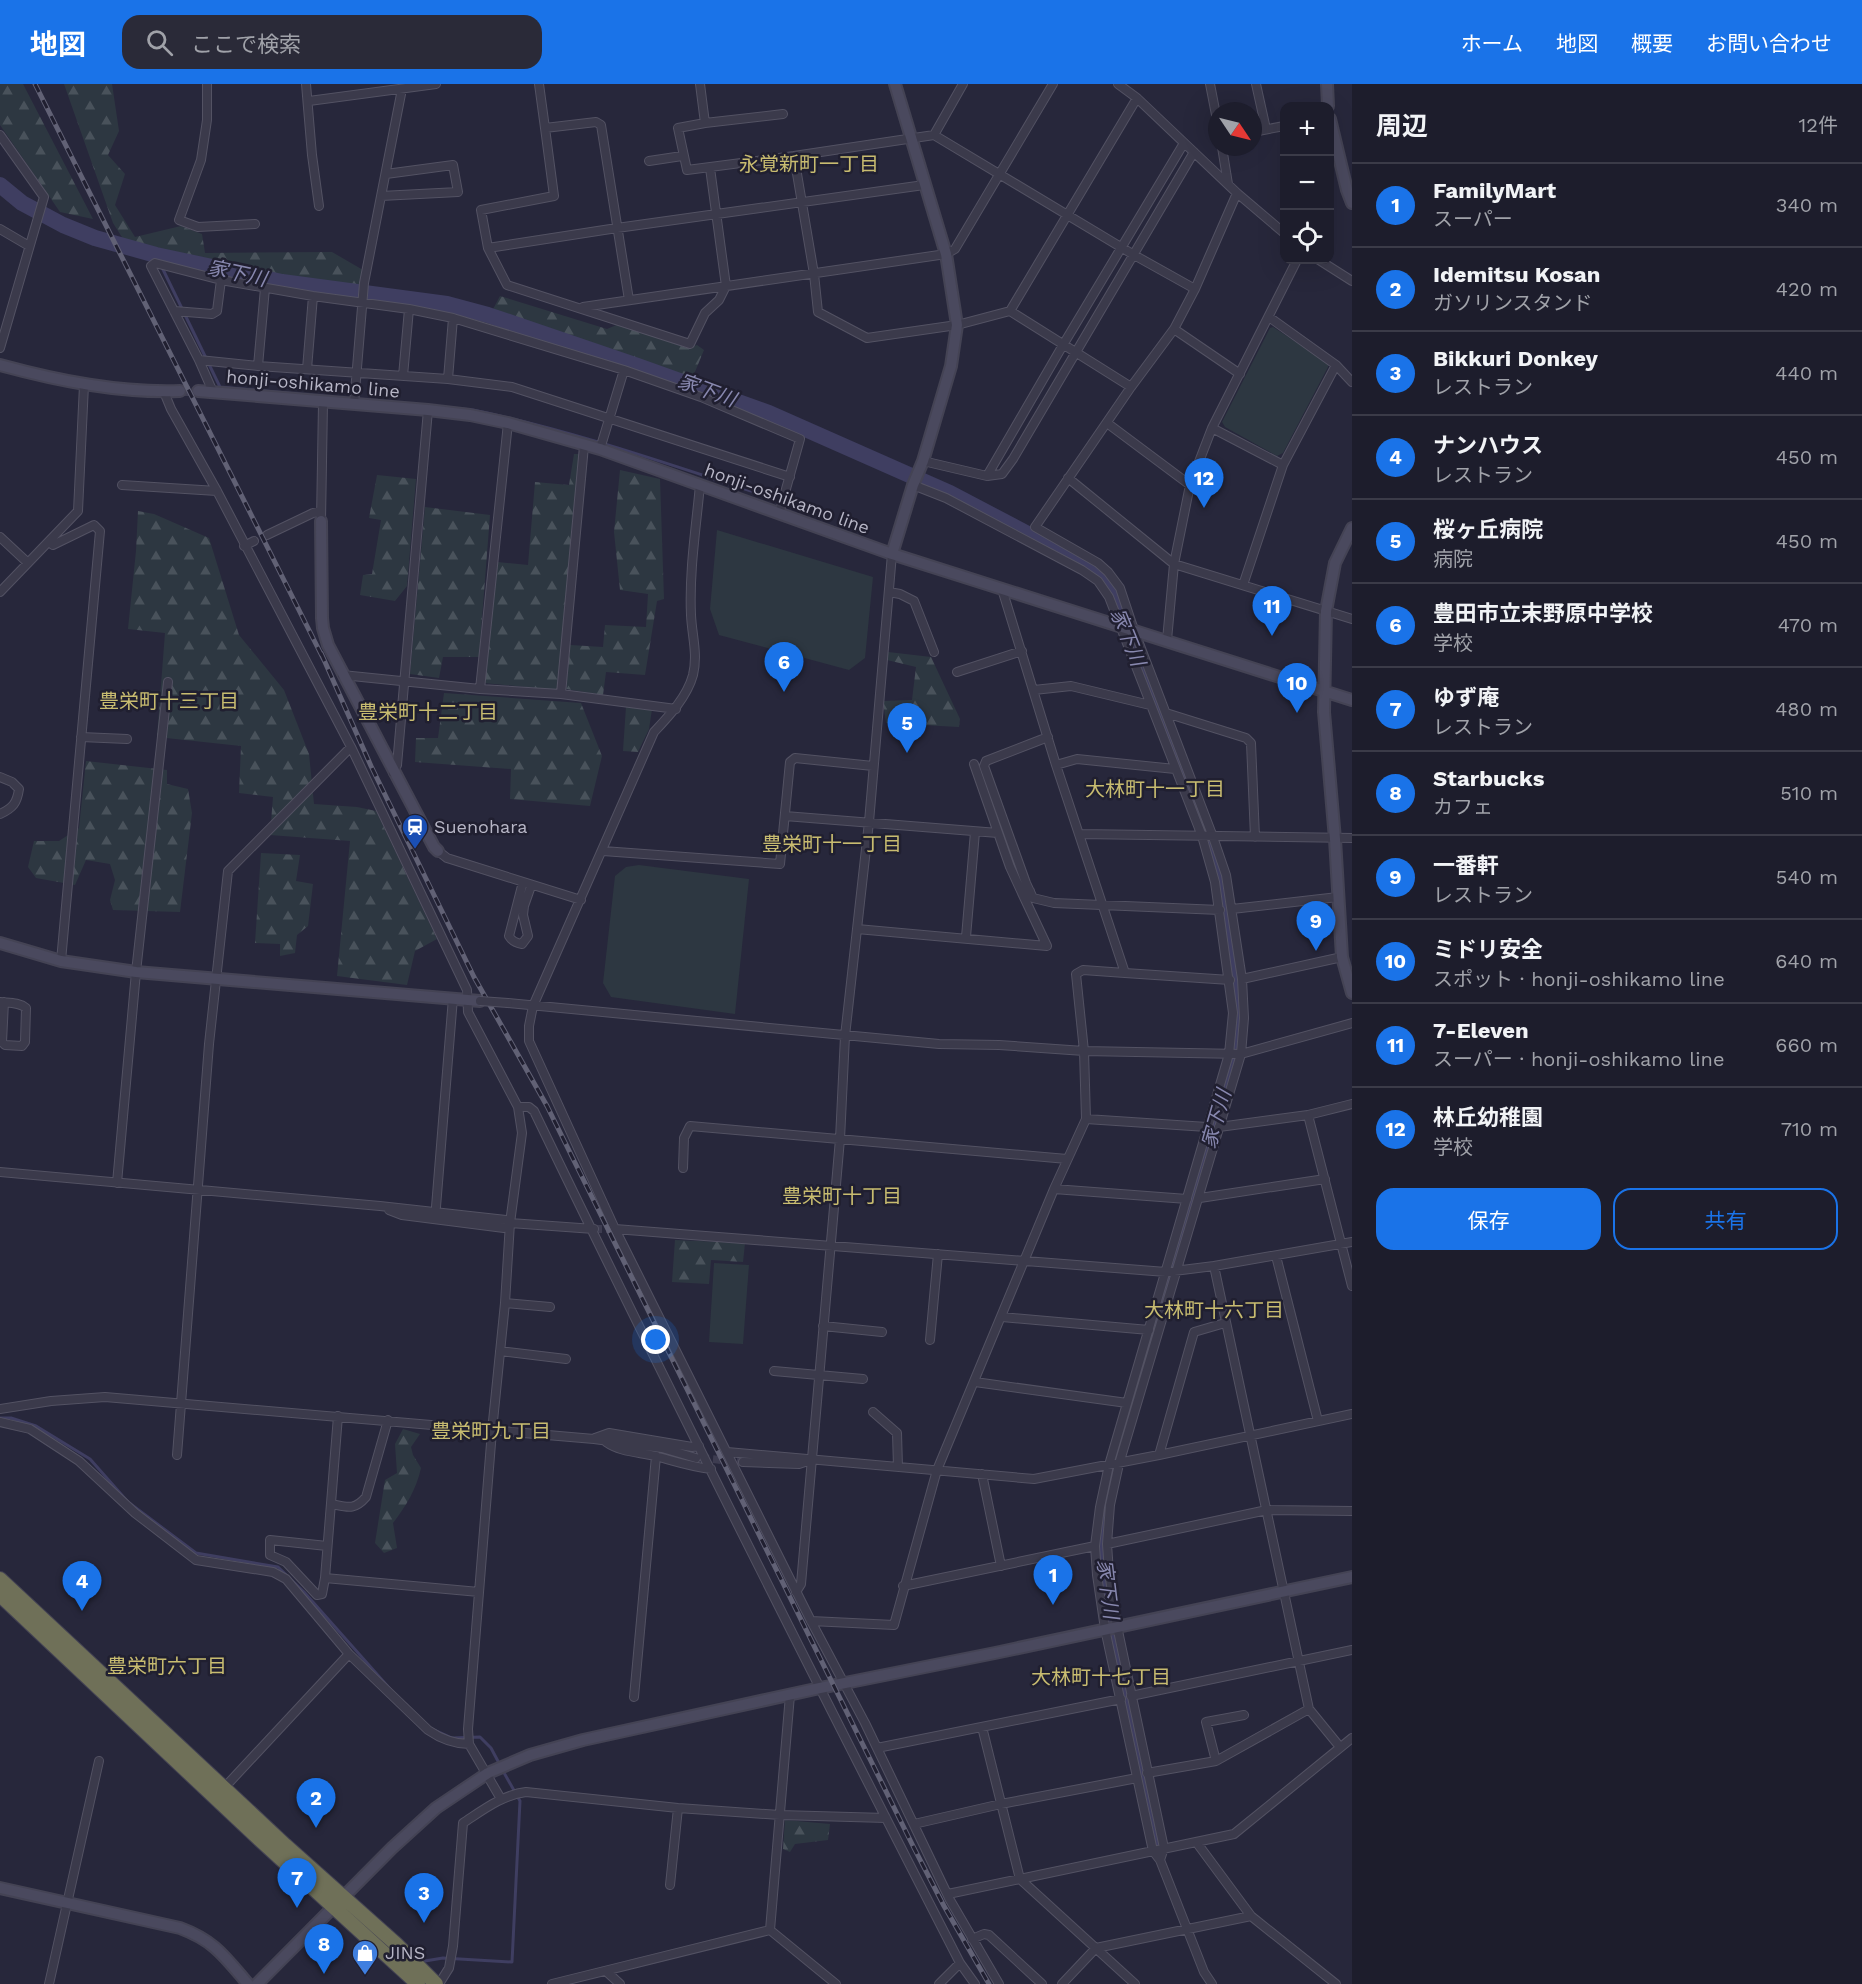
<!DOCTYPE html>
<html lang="ja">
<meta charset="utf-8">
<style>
body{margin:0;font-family:"Work Sans","Noto Sans JP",sans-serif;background:#2a2a38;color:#f1f3f6}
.controls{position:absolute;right:18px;top:18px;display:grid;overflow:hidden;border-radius:12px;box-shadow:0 6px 24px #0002}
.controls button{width:54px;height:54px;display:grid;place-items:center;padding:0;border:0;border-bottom:2px solid #3b3b48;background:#1d1d2c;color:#f1f3f6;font:30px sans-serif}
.compass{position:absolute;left:1208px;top:18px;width:54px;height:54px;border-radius:50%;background:#1d1d2c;box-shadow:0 6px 24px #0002;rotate:125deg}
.you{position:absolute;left:656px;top:1256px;width:21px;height:21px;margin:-15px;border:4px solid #fff;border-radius:50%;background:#1a73e8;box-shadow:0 0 0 9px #1a73e833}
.badge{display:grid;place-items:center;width:39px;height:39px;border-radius:50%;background:#1a73e8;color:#fff;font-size:20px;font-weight:700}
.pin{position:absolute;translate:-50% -50px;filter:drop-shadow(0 2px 3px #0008)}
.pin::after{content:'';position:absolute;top:32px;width:21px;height:18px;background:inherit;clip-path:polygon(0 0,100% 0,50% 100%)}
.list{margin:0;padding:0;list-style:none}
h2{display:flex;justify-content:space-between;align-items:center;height:78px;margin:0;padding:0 24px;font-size:26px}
h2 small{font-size:20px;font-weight:400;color:#a0a2a9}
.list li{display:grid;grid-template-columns:39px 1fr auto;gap:18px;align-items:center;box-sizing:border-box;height:84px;padding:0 24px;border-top:2px solid #3b3b48}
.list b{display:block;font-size:22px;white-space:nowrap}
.list p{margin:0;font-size:20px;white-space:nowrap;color:#a0a2a9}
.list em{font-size:20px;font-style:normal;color:#a0a2a9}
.actions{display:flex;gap:12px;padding:18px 24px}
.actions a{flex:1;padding:14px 0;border:2px solid #1a73e8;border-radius:18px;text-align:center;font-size:21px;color:#1a73e8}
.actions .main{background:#1a73e8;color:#fff}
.icon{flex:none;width:33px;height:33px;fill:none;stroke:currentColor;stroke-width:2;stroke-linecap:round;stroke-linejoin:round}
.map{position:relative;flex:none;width:1352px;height:1900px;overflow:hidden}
header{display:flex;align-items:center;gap:36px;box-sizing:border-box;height:84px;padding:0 30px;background:#1a73e8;color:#fff}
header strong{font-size:28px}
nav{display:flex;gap:33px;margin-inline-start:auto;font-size:21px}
.search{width:420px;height:54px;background:#2a2a38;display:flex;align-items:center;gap:15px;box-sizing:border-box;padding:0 21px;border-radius:18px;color:#a0a2a9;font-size:22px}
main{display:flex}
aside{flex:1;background:#1d1d2c}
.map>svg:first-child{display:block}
.green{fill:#2d3741}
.forest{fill:url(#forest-firs)}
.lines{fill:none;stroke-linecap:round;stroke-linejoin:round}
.stream{stroke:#3f3e61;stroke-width:3}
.river{stroke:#3f3e61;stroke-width:16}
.street-tunnel{stroke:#3d3c50;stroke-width:8;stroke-dasharray:8 4;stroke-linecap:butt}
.secondary-tunnel{stroke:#3d3c50;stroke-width:10;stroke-dasharray:10 5;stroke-linecap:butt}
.street-casing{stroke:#535263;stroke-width:10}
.secondary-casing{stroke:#444354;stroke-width:14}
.highway-casing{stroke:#434253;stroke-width:16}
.street{stroke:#3b3a4b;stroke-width:8}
.secondary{stroke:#4a495e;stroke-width:10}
.highway{stroke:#6f7058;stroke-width:14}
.rail-casing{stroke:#616175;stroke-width:5}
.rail{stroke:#201f30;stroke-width:3;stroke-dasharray:9;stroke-linecap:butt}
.street-bridge-casing{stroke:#535263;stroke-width:10;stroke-linecap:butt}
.street-bridge{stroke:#3b3a4b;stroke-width:8}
.labels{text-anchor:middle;stroke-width:5;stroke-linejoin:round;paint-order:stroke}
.street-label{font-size:18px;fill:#b7b6c6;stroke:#201f30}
.poi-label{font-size:18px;fill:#b7b6c6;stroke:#201f30;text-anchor:start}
.neighbourhood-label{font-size:20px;fill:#c8bc70;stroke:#201f30}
.water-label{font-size:20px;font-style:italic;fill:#8888af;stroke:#201f30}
</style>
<header>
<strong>地図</strong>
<div class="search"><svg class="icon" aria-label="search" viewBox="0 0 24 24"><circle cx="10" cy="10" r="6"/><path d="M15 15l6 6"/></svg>ここで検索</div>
<nav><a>ホーム</a><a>地図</a><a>概要</a><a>お問い合わせ</a></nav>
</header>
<main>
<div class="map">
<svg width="1352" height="1900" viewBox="0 0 1352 1900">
<defs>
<pattern id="forest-firs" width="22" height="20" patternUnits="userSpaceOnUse" patternTransform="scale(1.5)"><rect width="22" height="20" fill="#2d3741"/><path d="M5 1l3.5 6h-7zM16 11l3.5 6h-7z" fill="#49525b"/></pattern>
</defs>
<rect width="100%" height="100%" fill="#27273b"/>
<path class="green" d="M1273,243L1328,279V283L1283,369L1277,372L1225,343L1222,338L1270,244Z
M717,446L873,493L865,574L849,586L719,551L710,525Z
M639,781L749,795L735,930L611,913L603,899L615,792L626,783Z
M714,1179L749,1181L743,1260L709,1258Z"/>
<path class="forest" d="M0,0H23L93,135L60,128L0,41Z
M64,0H112L119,47L108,71L125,90L115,121L135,153L181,142L202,150L205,169L332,168L363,186L359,205L285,196L158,170L125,158L113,139Z
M500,212L607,245L619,240L687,264L697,261L704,266L692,295L491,229Z
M574,370H581L559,606L484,599L497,478L528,481L535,398L569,401Z
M620,386L660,395L664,515L657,517L645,591L606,588L603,611L566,605L570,561L603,563L605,541L646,543L648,510L620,506L614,448Z
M377,391L416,395L407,502L395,517L360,511L363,491L372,490L381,436L369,434Z
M425,423L490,431L479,573H443L439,594L410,590Z
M138,427L154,430L209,454L239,551L284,606L309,670L314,720L357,723L376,727L437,855L415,867L407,901L337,892L350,757L270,751L273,713L239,709L241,662L157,653L165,549L128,545L136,467Z
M888,568L931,573L960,635L959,643L886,639L883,617L912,616L916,583L887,576Z
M444,609L581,619L602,672L590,722L510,715L511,685L415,678L416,654H438Z
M626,623L652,625L649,645L638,668L623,667Z
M86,677L167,686V700L188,705L192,729L180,828L113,826L110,816L115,796L110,780L86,776L75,801L36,794L28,783L34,757H59L79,744Z
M261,769L300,771L296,797L313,800L308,842L297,851L295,869L280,872V860L255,859Z
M675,1156L745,1159L743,1178L711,1176L709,1200L672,1198Z
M403,1345L420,1350L411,1363L413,1371L421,1384C416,1406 406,1422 393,1439L397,1464L384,1469L375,1459L385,1396L397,1389L395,1360Z
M785,1736L830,1740L828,1756L795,1760L790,1768L783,1765Z"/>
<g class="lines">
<path class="stream" d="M156,171L220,303L473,326C576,347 676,383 776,415
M0,1334H11L36,1342L90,1375L128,1418L196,1469L278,1483L304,1508L391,1606
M430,1644L452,1654L480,1653L491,1664L500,1681
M425,1877L443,1874L512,1878L520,1717L503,1687"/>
<path class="river" d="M0,101L22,119L63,141L95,154L156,171L282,198L447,220L488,231L638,282L769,329L950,409L1096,486L1105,496L1114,512L1212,764L1224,811L1239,930L1238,950L1232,980L1119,1362C1110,1394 1101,1427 1101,1460C1101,1498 1111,1535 1118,1572C1130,1634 1142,1695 1157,1755"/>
<path class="street-tunnel" d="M594,1145H615
M701,1374L743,1378"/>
<path class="secondary-tunnel" d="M180,307H198"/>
<g class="street-casing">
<path id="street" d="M207,0V36L201,76L179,136L198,143L255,140
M306,0L312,71L319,122
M539,0L545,44L596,38L601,41L629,216
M700,0L705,39
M963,0L934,51L1134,171L1195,205
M1118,0L1137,14L1237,109L1284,149
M1210,0L1217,36
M1256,0L1266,45
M309,17L436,0
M783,30L705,39L678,44L687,86L794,72
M545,44L554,112L481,126L488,164L507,201L690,260L705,229L719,216L726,202L710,84
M1253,48L1284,42
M0,51L44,113L0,264
M934,51L794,72L814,190L818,228L867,254L957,241L1010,227L1137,14
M1222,63L1228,100
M649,77L682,72
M381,112L458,108L453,81L386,90
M0,145L29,162
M488,164L617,144L924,101
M1319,176L1352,197
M583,223L946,170L955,165L1053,0
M174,227L212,230L217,227L221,196
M1010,227L1131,303
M1269,233L1336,281L1352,298
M1174,245L1240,290
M199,276L258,282L448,295L512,303L790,393
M258,282L265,204
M307,285L313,212
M403,292L409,225
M448,295L453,234
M164,308L171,325L217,407L351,663L467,906L468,928L518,1023L522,1049L510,1139L505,1219L492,1347L468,1645L469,1660L501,1715
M213,308L199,276L151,182L155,179L221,196L313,212L409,225L453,234L624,286L701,313L800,355L779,430
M354,320L364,199L402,5
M1107,339L1190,401
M1212,344L1283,381
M600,365L624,286
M923,377L987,392L1002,390L1013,375L1194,68
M987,392L1063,261L1184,59
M1068,394L1174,480L1352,535
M122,401L217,407
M700,401C696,444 689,488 691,531C692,552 698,570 693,591C687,613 669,632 654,648L533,922L529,942V957L615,1145L811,1537L865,1639L950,1816L999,1900
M913,401L946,414L1082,486L1098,497L1109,513L1202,752L1215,798L1233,929L1229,970L1109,1381L1100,1423L1095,1462L1097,1491L1105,1545L1153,1767L1160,1776L1204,1888L1212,1900
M321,437L323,319
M267,451L313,429L321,427
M0,453L28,479
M49,458L53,461L94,441L100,447L61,877
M244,462L254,457
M1243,501L1283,381L1336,281
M0,508L78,427L84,301
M889,508L900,510L914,517L934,568
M1167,556L1174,480L1190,401L1212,344L1297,176
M957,588L1022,567
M342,591L480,605L561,610L676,625
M480,605L508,339
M1034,606L1071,602L1150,621
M561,610L584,362
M1166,629L1246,654L1251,659L1255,753
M81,653L127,655
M1048,653L986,677L984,682L1026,799L1033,814L1054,819L1220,826
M974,680L1010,783L1022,809
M1056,681L1077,675L1175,685
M393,689L397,681L428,326
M0,693L12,698L19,705C17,719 13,724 0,730
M785,732L998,749
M1079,750L1352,754
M438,767L447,774L581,816
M603,767L780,780L790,678L795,674L873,682
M523,798L509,852C512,857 515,859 522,860L528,852L523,831L524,822L531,802
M1232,825L1338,813
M857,845L1047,862L1022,809L1030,807
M966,853L975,748
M1125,889L1230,896
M1242,895L1342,873
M0,918C9,919 19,918 26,924L25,958L22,962L5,961L2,958L4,918
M508,919L939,960L999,961L1084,967L1241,970L1352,939
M518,1023H529L534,1027C672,1313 815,1596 960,1879L975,1900
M1308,1031L1352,1202
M1086,1035L1207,1043
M1219,1043L1308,1031L1352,1020
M683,1084L684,1054L690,1042L1067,1075
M0,1088L380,1122L506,1136L510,1139L594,1145
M117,1099L136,888L168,598
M1054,1105L1187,1115
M1200,1114L1325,1095
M436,1123L453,914
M389,1126L402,1131L504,1144L510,1139
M615,1145L1166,1188L1214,1182L1352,1158
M1276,1172L1318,1337
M1214,1182L1309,1625L1340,1663
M505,1219L550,1223
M1002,1233L1149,1246
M823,1242L882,1248
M930,1256L938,1170
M500,1267L566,1275
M774,1287L863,1295
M975,1298L1127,1319
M0,1325L51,1317L105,1313L594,1355L662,1364L696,1374
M873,1328L897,1349L898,1383
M0,1338L30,1345L79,1377L135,1429L196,1476L273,1488L286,1495L349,1570L428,1646C441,1655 453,1660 469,1660
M595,1354L609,1349L692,1363L699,1362
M606,1358C620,1368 638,1368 655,1372C674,1377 691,1383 711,1385
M727,1368L1034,1395L1159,1371L1352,1330
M177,1371L209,960L228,787L351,663
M1159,1371L1194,1248L1225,1239
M743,1378L799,1380L811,1376
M982,1390L1001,1482
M331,1420C347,1423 354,1427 366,1413L388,1336
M1107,1460L1267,1426L1352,1427
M327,1462L270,1456V1471L286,1478L317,1511L322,1510L325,1494L338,1332
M325,1494L479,1508
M903,1502L1095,1462
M796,1508L801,1500L840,1055L845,952L869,738L892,470
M811,1537L894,1541L937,1386L1054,1105L1086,1035L1084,967L1076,890L1083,886L1125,889L1056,681L1002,505
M1131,1612L1352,1566
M634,1613L656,1372
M982,1643L1020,1795L1234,1750L1352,1654
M877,1664L1121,1615
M1216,1677L1206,1638L1244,1631
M1147,1689L1216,1677L1309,1625
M224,1704L349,1570
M914,1740L1001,1720L1137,1694
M1197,1759L1251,1832L1336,1900
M1160,1776L1164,1764L1117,1542L1109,1488L1107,1460L1110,1421L1119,1380L1241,970L1244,934L1242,895L1226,791L1213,753L1134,546L1120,504L1108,488L1098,479L1035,443L1131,303L1174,245L1195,205L1237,109
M670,1801L678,1724
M948,1810L1020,1795L1135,1900
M770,1846L790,1611
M770,1846L836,1900
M972,1855L984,1850L989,1851L1042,1900
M607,1888L620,1900
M49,1900L99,1677
M439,1900L449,1884L453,1862L463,1739C483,1726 502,1711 526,1708L678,1724L780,1731L886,1734
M552,1900L770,1846
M939,1900L960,1879
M1062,1900L1096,1864L1251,1832"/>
</g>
<g class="secondary-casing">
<path id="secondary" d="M1327,0L1328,22
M1330,35L1347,106L1352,119
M0,281C59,297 119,309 180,307
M198,307L428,326L470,331L508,339L600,365L892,470L1352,616
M321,437L322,534L323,544L328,561L434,763L438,767
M1352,444L1335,479L1326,527L1324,628L1335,755L1342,873L1352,909
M892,470L913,401L923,377L951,282L957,241L946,170L895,0
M0,859L61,877L136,888L480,917
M0,1804L180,1844C215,1857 225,1873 248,1900
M257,1900L392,1764L436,1724L488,1689L530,1671L583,1656L820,1604L995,1569L1352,1493"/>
</g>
<g class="highway-casing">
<path id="highway" d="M0,1495L285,1761L396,1860L436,1900
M0,1511L258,1754L418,1900"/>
</g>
<use href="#street" class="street"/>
<use href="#secondary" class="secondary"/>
<use href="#highway" class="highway"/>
<g class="rail-casing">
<path id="rail" d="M35,0L324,576
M321,569L371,682L474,893L547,1022L914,1764L944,1822L989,1900"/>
</g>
<use href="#rail" class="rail"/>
<g class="street-bridge-casing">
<path id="street-bridge" d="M480,917L508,919"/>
</g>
<use href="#street-bridge" class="street-bridge"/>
</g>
<defs>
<g id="station-pin" transform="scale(1.35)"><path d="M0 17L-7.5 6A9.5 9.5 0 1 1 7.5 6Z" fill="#1a4fb4" stroke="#201f30"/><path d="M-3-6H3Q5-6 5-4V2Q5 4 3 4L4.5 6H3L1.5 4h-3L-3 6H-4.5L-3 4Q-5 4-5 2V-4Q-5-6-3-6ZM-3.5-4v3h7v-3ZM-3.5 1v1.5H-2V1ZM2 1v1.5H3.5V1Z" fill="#fff"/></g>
<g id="shop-pin" transform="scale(1.35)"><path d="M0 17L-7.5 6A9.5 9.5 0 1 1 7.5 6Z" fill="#3f7fe0" stroke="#201f30"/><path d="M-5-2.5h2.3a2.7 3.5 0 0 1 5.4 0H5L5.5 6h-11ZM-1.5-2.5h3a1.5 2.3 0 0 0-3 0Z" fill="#fff"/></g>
</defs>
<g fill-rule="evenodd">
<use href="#station-pin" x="415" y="743"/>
<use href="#shop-pin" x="365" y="1869"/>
</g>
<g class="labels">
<g class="street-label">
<text transform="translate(313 300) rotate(5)" y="6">honji-oshikamo line</text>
<text transform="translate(787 415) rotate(20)" y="6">honji-oshikamo line</text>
</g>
<g class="poi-label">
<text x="434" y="749">Suenohara</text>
<text x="385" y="1875">JINS</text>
</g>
<g class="neighbourhood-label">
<text x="809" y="87">永覚新町一丁目</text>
<text x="169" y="624">豊栄町十三丁目</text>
<text x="428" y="635">豊栄町十二丁目</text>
<text x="1155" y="712">大林町十一丁目</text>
<text x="832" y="767">豊栄町十一丁目</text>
<text x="842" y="1119">豊栄町十丁目</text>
<text x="1214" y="1233">大林町十六丁目</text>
<text x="491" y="1354">豊栄町九丁目</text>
<text x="167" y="1589">豊栄町六丁目</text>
<text x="1101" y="1600">大林町十七丁目</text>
</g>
<g class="water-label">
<text transform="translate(237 189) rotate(12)" y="7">家下川</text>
<text transform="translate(707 306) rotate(20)" y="7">家下川</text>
<text transform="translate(1128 553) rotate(68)" y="7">家下川</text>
<text transform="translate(1216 1035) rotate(-74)" y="7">家下川</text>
<text transform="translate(1108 1505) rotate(83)" y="7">家下川</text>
</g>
</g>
</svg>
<div class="controls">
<button>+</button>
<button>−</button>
<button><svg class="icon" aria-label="locate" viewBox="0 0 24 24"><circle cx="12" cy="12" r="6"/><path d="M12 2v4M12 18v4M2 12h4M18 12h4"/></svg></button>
</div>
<svg class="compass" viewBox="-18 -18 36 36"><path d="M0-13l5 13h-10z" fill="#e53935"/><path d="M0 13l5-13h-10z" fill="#a0a2a9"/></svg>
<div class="you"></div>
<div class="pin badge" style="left:1053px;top:1521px">1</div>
<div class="pin badge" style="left:316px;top:1744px">2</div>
<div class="pin badge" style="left:424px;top:1839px">3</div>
<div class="pin badge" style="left:82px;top:1527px">4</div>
<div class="pin badge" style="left:907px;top:669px">5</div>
<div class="pin badge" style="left:784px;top:608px">6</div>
<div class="pin badge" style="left:297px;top:1824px">7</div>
<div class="pin badge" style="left:324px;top:1890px">8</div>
<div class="pin badge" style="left:1316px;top:867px">9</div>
<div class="pin badge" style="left:1297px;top:629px">10</div>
<div class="pin badge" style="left:1272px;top:552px">11</div>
<div class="pin badge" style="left:1204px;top:424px">12</div>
</div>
<aside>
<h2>周辺<small>12件</small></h2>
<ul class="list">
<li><span class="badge">1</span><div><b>FamilyMart</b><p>スーパー</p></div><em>340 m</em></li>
<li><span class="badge">2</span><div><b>Idemitsu Kosan</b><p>ガソリンスタンド</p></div><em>420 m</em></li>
<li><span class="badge">3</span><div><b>Bikkuri Donkey</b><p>レストラン</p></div><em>440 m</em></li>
<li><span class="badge">4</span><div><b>ナンハウス</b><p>レストラン</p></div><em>450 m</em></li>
<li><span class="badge">5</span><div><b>桜ヶ丘病院</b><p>病院</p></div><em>450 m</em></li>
<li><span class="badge">6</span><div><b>豊田市立末野原中学校</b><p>学校</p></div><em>470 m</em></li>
<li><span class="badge">7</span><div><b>ゆず庵</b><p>レストラン</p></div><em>480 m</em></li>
<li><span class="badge">8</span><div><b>Starbucks</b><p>カフェ</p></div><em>510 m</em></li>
<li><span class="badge">9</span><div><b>一番軒</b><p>レストラン</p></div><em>540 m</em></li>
<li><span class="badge">10</span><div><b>ミドリ安全</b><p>スポット · honji-oshikamo line</p></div><em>640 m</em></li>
<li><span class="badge">11</span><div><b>7-Eleven</b><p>スーパー · honji-oshikamo line</p></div><em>660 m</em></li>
<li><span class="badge">12</span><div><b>林丘幼稚園</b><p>学校</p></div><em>710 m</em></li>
</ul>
<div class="actions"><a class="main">保存</a><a>共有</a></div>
</aside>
</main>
